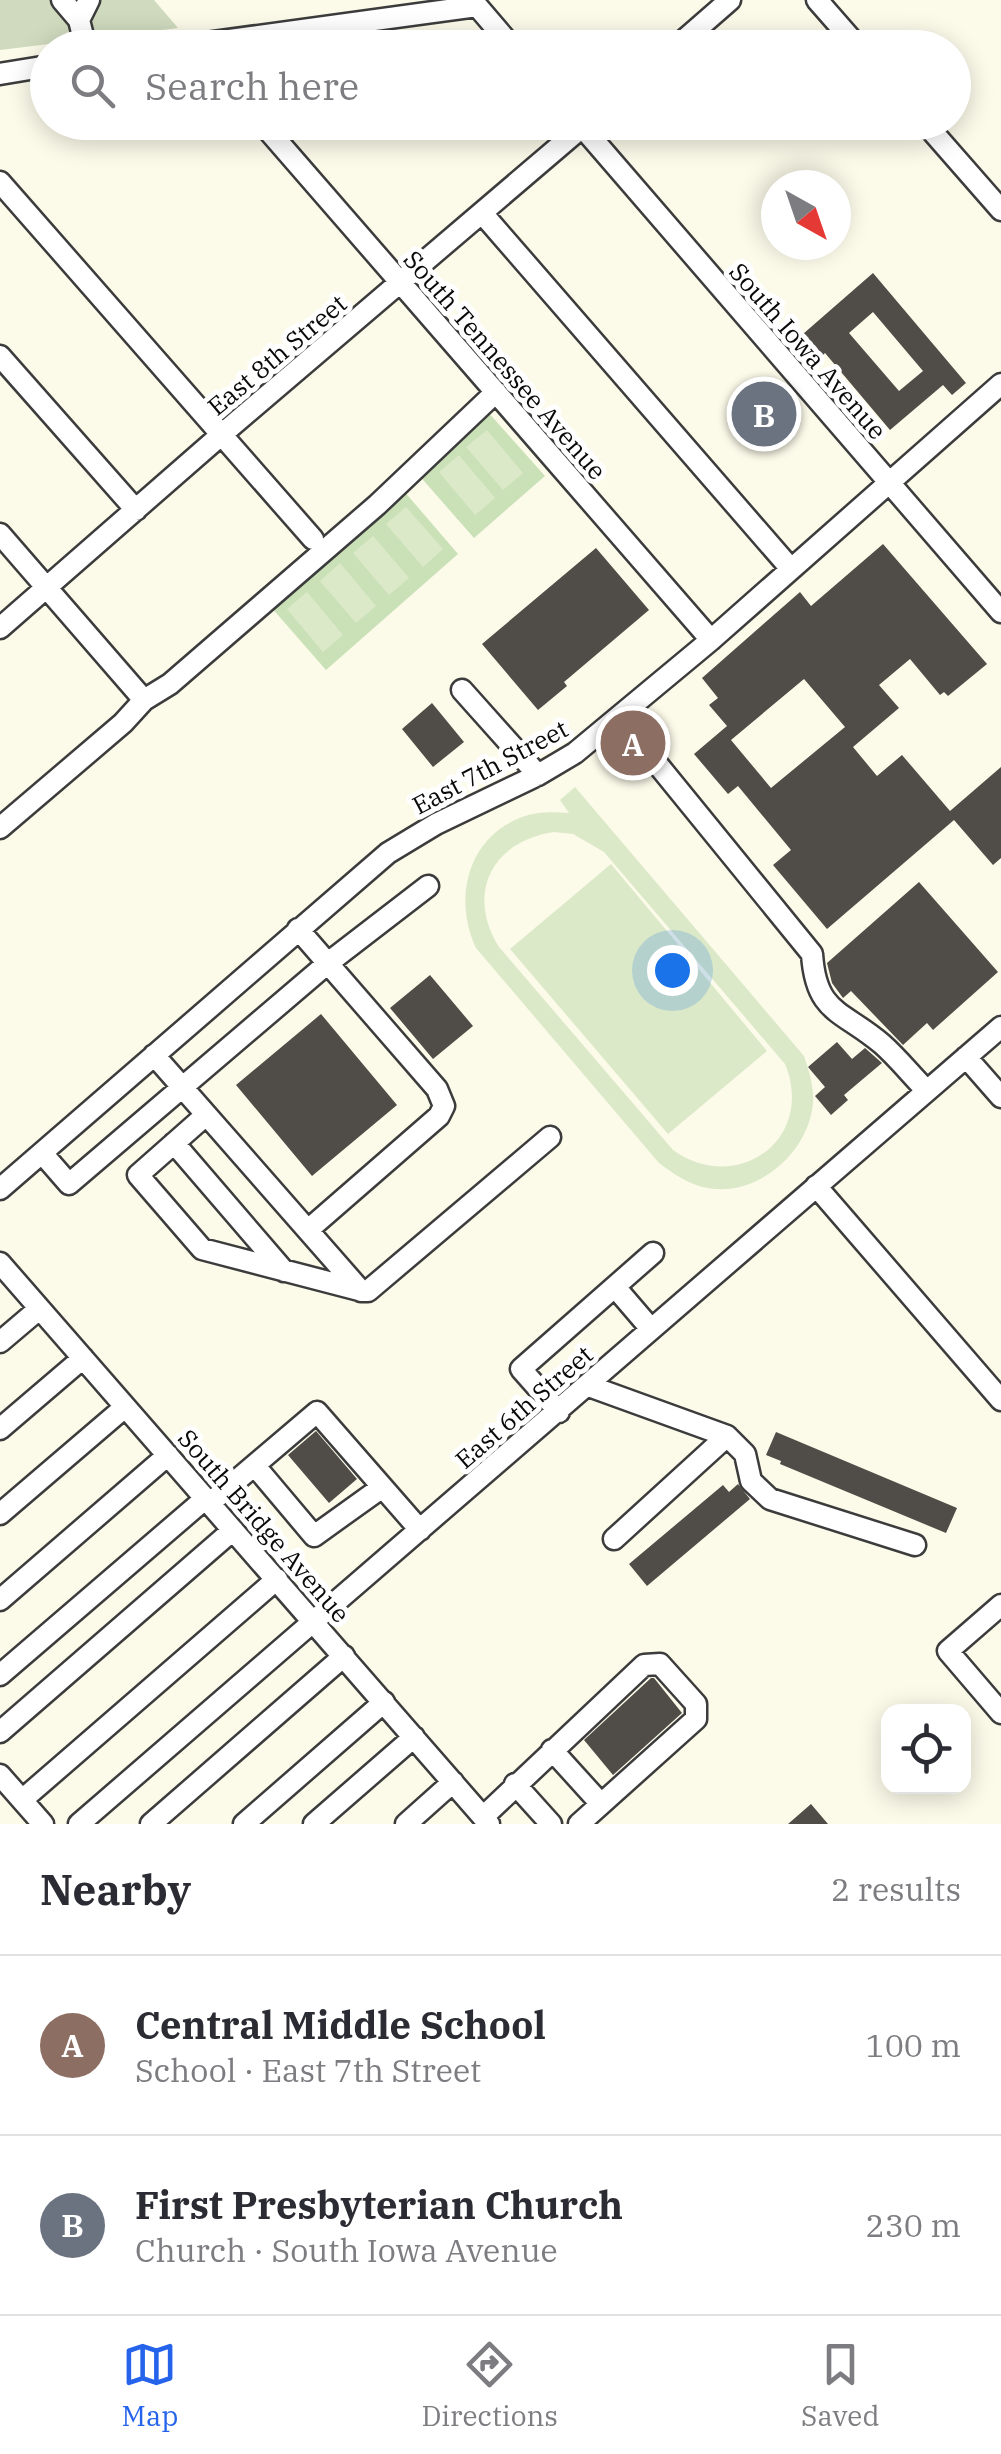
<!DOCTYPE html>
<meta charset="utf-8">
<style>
body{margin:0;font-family:"IBM Plex Serif",serif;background:#f7f7f7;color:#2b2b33}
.controls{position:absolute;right:30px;bottom:30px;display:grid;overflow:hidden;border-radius:20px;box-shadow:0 5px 25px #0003}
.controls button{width:90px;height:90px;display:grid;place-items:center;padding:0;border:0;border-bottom:2px solid #e1e1e2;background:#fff;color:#2b2b33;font:50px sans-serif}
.compass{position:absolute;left:761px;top:170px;width:90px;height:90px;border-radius:50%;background:#fff;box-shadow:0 5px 25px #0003;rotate:140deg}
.you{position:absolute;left:672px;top:970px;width:35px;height:35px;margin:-25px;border:8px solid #fff;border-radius:50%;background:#1a73e8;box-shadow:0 0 0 15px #1a73e833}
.badge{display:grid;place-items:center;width:65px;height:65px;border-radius:50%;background:#2563eb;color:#fff;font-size:32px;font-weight:700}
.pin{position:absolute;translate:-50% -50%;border:5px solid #fff;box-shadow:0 2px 10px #0006}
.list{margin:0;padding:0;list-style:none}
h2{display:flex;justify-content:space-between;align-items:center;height:130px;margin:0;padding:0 40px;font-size:42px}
h2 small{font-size:32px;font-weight:400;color:#7c7c81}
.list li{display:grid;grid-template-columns:65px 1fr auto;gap:30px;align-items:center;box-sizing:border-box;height:180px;padding:0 40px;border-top:2px solid #e1e1e2}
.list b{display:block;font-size:38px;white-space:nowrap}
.list p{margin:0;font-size:32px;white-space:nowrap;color:#7c7c81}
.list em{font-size:32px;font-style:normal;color:#7c7c81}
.icon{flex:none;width:55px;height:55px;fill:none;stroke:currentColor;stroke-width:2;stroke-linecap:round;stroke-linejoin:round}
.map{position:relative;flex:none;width:1001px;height:1824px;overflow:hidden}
.search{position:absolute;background:#fff;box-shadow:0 5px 25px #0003;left:30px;right:30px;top:30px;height:110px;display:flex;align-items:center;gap:25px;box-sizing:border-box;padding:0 35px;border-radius:55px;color:#7c7c81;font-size:38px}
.sheet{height:490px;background:#fff}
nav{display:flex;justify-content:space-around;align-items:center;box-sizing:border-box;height:140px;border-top:2px solid #e1e1e2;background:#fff;font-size:28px;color:#7c7c81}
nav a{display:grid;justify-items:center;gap:5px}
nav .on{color:#2563eb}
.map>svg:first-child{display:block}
.green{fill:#cae1b8}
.cemetery{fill:#cfdabe}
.pitch{fill:#dbe9c8;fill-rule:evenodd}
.building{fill:#504c47;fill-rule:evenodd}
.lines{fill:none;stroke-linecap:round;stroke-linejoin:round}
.minor-casing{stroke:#3c3c3c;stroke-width:25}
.minor{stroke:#fff;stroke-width:20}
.labels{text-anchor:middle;stroke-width:10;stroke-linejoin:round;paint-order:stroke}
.street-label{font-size:25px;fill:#090909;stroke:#fff}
</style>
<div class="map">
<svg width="1001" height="1824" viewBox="0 0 1001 1824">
<rect width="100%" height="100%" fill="#fcfae9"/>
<path class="green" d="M487,411L545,476L474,538L417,473Z
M403,490L458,554L326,670L270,606Z"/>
<path class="cemetery" d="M0,0H154L178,28L0,50Z"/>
<path class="pitch" d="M487,430L523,473L503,490L466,447Z
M459,455L495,498L475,515L439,472Z
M406,507L443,549L423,567L386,524Z
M373,536L409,578L389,595L353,553Z
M340,563L376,606L356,623L320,581Z
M307,592L343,635L323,652L287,609Z
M575,787L804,1056C809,1071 814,1086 813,1103C809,1150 763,1192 716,1189C694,1188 675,1175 659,1163L476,948C453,899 467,838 522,817C538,811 553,812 569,813L560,800ZM554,832L573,834L604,852L785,1064C816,1139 737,1196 673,1150L499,947C465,892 493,841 554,832Z
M611,864L767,1051L668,1134L510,949Z"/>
<path class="building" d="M873,273L966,383L952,395L943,385L890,430L825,353L822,356L803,334ZM873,312L923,371L899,391L849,333Z
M883,544L987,664L948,696L944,692L940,695L910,659L879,685L899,708L853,747L877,776L902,755L950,811L1001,767V858L993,865L954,820L827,929L773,865L791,850L738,786L728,794L694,754L727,726L709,705L718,698L702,678L800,592L811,606ZM804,679L845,727L771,788L731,740Z
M596,548L649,610L564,682L567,686L538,710L482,644Z
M432,703L464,742L433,767L402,729Z
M919,882L998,972L933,1030L927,1023L903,1045L851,991L843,998L832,983L827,963Z
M430,975L473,1026L433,1059L390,1008Z
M321,1014L397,1105L312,1176L236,1085Z
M837,1042L852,1059L865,1048L882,1063L844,1095L848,1100L831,1115L815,1096L825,1087L808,1067Z
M316,1431L357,1479L329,1503L288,1455Z
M776,1432L957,1508L946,1533L780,1464L781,1461L766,1455Z
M738,1484L750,1499L647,1586L629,1564L723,1485L729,1492Z
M651,1678H654L682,1713L613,1775L584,1740Z
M811,1804L828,1824H788Z"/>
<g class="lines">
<g class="minor-casing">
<path id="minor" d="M62,0L79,20L86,48
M472,0L513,48
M817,0L859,48
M79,20L89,0
M170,48L477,6
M675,48L730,0
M0,74L48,66
M261,122L711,640
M578,122L1001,612
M924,122L1001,210
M0,182L313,539
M482,213L791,569
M0,356L136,510
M0,534L144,700
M0,628L221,435L588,122
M462,690L538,775
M619,717L812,954C816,1014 842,1010 882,1044C898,1058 912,1076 927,1091
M0,828L123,723L144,700L170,684L377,505L496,392
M298,929L437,1089L444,1106L439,1116L308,1230
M154,1055L361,1291H368L550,1137
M966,1057L1001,1097
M206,1115L138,1175L202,1249L359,1290
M174,1143L284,1271
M42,1153L69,1184L328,963L428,886
M816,1186L1001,1400
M0,1189L388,853L436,824L538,775L575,753L711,640L1001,384
M0,1263L489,1824
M615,1287L651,1329
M0,1342L39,1309
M589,1386L727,1436L745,1454L751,1481L770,1499L915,1545
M559,1412L521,1369L653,1253
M0,1429L83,1358
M255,1466L314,1536L381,1488
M210,1503L317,1412L420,1530
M0,1514L125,1407
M614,1539L727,1436
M0,1600L168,1455
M1001,1605L948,1651L1001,1713
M0,1675L206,1498
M0,1732L233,1530
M552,1750L601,1804
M0,1775L43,1824
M515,1784L551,1824
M22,1800L277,1579
M483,1817L644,1665L660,1664L696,1704V1719L579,1824
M79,1824L1001,1027
M151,1824L344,1656
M244,1824L384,1702
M314,1824L414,1737
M406,1824L453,1782"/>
</g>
<use href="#minor" class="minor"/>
</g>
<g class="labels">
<g class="street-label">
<text transform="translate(808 351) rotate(49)" y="9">South Iowa Avenue</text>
<text transform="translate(277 355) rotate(-40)" y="9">East 8th Street</text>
<text transform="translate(505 365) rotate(49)" y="9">South Tennessee Avenue</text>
<text transform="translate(490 767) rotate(-28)" y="9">East 7th Street</text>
<text transform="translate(524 1407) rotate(-41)" y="9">East 6th Street</text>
<text transform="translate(264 1526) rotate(49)" y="9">South Bridge Avenue</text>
</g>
</g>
</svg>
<div class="controls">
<button><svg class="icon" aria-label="locate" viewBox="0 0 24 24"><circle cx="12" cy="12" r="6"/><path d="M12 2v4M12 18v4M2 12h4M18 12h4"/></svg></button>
</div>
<svg class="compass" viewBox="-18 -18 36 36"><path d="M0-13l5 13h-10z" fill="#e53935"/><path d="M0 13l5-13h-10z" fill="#7c7c81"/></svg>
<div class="you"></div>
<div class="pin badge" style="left:633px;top:743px;background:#8d6e63">A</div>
<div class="pin badge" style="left:764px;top:414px;background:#6b7280">B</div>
<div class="search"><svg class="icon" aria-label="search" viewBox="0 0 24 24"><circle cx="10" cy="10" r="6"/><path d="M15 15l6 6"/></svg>Search here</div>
</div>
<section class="sheet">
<h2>Nearby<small>2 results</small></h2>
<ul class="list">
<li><span class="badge" style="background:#8d6e63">A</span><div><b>Central Middle School</b><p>School · East 7th Street</p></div><em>100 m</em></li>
<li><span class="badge" style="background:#6b7280">B</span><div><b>First Presbyterian Church</b><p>Church · South Iowa Avenue</p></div><em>230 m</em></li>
</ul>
</section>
<nav>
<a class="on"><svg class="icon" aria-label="map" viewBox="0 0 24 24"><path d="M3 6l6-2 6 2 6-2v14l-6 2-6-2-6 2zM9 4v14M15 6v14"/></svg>Map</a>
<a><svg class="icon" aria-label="directions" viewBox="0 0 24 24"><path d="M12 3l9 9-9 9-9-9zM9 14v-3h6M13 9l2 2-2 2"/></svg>Directions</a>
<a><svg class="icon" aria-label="saved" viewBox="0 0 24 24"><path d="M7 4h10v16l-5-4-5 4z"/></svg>Saved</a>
</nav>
